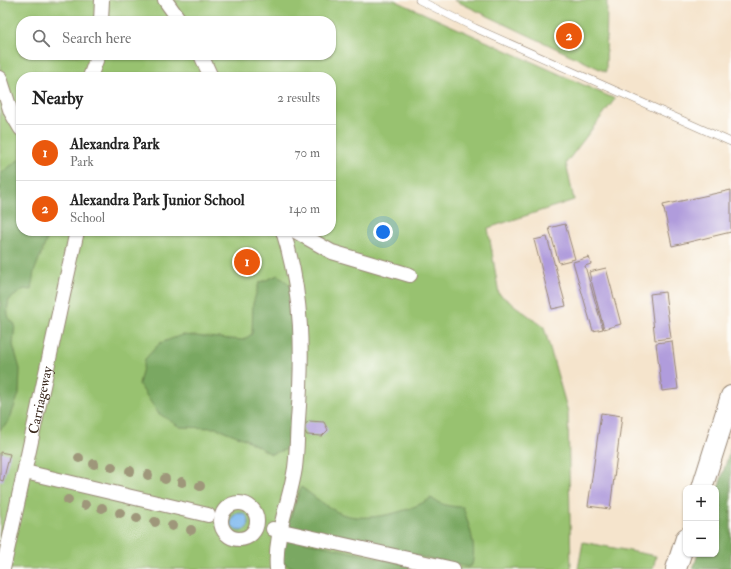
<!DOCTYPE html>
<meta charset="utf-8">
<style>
body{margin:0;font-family:"IM FELL Double Pica",serif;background:#f2f2f2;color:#222}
.controls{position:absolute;right:12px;bottom:12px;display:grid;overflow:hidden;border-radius:8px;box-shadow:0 1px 3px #0004}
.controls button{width:36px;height:36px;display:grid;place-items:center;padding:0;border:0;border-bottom:1px solid #e0e0e0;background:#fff;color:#222;font:20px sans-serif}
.you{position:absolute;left:383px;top:232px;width:14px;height:14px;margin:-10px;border:3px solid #fff;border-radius:50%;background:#1a73e8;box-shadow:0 0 0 6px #1a73e833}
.badge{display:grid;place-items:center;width:26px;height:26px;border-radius:50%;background:#ea580c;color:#fff;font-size:13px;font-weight:700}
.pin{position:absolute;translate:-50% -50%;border:2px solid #fff;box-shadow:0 1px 4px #0006}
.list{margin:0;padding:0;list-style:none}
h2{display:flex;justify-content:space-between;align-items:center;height:52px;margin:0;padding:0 16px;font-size:17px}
h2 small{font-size:13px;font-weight:400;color:#767676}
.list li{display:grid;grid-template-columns:26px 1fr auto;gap:12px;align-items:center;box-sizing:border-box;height:56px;padding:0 16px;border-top:1px solid #e0e0e0}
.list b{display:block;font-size:15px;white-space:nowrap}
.list p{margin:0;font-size:13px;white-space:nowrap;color:#767676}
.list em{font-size:13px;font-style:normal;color:#767676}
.icon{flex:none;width:22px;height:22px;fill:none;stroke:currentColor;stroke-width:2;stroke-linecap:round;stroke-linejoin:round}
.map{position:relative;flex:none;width:731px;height:569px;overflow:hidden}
.search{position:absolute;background:#fff;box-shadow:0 1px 3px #0004;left:16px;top:16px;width:320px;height:44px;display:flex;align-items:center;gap:10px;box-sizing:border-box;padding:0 14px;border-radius:16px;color:#767676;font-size:15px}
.panel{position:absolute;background:#fff;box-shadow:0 1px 3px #0004;left:16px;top:72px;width:320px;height:164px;border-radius:16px}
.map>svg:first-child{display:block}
.green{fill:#98c26f;stroke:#6a7646;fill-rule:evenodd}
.forest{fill:#7aa862;stroke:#5a6940}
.water{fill:#7eb9f0;stroke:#5c7287}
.building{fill:#b09cdc}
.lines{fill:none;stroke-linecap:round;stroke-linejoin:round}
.lane-casing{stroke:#988775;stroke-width:8}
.street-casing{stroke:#988775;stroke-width:16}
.secondary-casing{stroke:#988775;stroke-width:22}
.lane{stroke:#fff;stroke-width:7}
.street{stroke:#fff;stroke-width:14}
.secondary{stroke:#fff;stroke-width:20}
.tree{fill:#9e977a}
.labels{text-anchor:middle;stroke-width:4;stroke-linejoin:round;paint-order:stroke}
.street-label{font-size:14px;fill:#3b2a1e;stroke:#fdfcf7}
</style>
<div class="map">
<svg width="731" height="569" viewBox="0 0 731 569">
<rect width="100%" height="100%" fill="#fdfcf7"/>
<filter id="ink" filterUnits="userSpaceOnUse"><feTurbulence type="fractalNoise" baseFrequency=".025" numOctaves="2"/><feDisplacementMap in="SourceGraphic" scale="8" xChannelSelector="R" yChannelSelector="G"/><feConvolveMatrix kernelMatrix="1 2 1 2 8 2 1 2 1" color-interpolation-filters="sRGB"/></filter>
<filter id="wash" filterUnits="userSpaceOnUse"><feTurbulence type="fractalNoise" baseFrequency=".012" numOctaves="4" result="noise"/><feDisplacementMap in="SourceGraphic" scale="16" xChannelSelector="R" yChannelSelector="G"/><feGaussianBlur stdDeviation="0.9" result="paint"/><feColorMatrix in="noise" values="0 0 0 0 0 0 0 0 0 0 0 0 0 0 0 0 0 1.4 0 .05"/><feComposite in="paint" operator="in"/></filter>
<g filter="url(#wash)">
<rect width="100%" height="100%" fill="#f5e4cc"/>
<path class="green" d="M0,0H394L615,99L566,163L574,200L488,228L499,294L544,327L568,412L571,569H0ZM21,21H331V55H21ZM21,77H331V231H21Z
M454,0H607L606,72Z
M583,542L656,556L653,569H578Z"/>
<path class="forest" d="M21,158V231H50L34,272L31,290L24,289L9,300C7,309 6,319 15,324L13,345L20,369L19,394L9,421L0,430V174Z
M278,275L290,285C295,340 297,394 291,448L271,454L245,439L217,428L180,427L158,413L139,384L145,359L160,343L182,335L243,340L252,334L253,304L259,283Z
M731,447V569H693L698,554H716V495Z
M301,487C314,496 327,508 342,514C366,523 410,512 431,498C440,505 451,507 463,507C469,526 477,545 472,565L468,567L292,529L288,523Z
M288,538L427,569H296L281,562L283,542Z"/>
<path class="water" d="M231 522a9 9 0 1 1 18 0a9 9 0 1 1-18 0Z"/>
<g id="blocks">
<path class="building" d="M731,190V232L672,246L663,205Z
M565,224L575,259L559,263L549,228Z
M547,237L566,306L552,309L534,240Z
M589,257L591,264L585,266L603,329L593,331L573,262Z
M606,268L621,324L604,329L589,272Z
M665,292L671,338L655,340L650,294Z
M672,341L678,389L662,391L656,343Z
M601,413L622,416L610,509L588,506Z
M309,421L324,422L328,430L322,436L307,435L302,427Z
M0,452L10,454L3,481L0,480Z"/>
</g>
</g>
<g filter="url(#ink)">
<use href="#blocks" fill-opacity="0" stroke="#988775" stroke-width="1"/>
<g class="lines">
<g class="lane-casing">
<path id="lane" d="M419,0L475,28L731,142"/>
</g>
<g class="street-casing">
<g id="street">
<path d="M165,0L180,21"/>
<path d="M101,21L102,0"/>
<path d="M201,55L211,77"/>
<path d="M90,77L98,55"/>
<path d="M0,78L11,112L21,129"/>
<path d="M295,231L332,252L410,275"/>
<path d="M25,472L208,515"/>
<circle cx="239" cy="521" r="18"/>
<path d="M273,529L453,569"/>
<path id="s1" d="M3,569L77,231"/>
<path d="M277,569C274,534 290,502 295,468C297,452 297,436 298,420C303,355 303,294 283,231"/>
</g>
</g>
<g class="secondary-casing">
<path id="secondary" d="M702,488L731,396
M676,569L686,538"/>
</g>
<use href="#lane" class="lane"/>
<use href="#street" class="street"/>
<use href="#secondary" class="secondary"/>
</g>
<g class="tree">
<circle cx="79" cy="458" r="5"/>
<circle cx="94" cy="464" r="5"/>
<circle cx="112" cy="467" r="5"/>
<circle cx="130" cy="471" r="5"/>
<circle cx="148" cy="475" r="5"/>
<circle cx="165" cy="479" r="5"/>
<circle cx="182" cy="482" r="5"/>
<circle cx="200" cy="486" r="5"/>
<circle cx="68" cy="500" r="5"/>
<circle cx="85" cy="505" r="5"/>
<circle cx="102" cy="508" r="5"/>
<circle cx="120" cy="513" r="5"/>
<circle cx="137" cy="518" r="5"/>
<circle cx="155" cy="522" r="5"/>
<circle cx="172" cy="526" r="5"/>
<circle cx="191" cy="530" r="5"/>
</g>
</g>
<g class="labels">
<g class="street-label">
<text dy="5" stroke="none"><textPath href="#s1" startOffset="173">Carriageway</textPath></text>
</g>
</g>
</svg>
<div class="controls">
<button>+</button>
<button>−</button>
</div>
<div class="you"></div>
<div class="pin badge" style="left:247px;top:262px">1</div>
<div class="pin badge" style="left:569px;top:36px">2</div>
<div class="search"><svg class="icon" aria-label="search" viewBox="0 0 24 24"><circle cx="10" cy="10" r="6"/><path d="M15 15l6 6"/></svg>Search here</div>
<section class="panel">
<h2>Nearby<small>2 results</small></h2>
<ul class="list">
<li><span class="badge">1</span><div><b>Alexandra Park</b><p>Park</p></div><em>70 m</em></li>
<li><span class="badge">2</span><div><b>Alexandra Park Junior School</b><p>School</p></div><em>140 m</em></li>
</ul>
</section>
</div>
